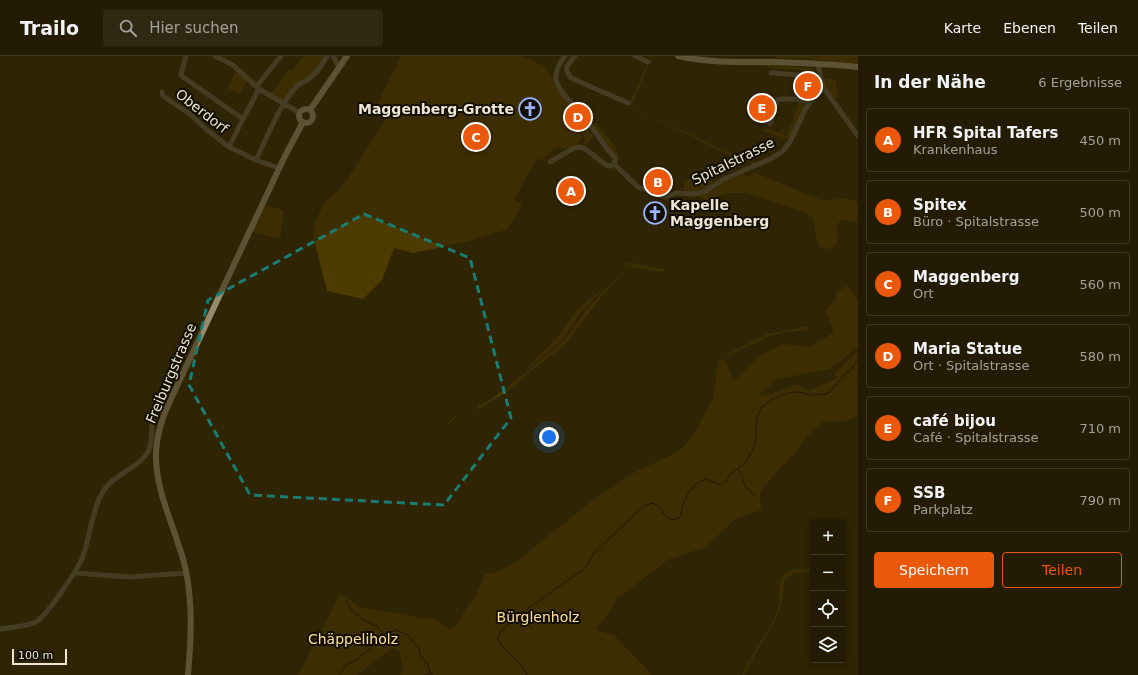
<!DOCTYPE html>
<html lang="de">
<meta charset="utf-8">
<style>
body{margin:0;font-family:"DejaVu Sans",sans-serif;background:#2f2812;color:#f1f3f6}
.controls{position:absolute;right:12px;bottom:12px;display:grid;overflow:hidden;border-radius:4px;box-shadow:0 2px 6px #0003}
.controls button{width:36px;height:36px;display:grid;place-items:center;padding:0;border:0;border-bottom:1px solid #403925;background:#231b03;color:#f1f3f6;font:20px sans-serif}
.scale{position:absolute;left:12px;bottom:10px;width:55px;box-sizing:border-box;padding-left:4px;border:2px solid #ede6d5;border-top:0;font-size:11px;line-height:14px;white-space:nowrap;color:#ede6d5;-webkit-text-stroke:3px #130e03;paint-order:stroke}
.you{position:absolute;left:549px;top:381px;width:14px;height:14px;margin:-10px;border:3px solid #fff;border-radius:50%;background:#1a73e8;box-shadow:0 0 0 6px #1a73e833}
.badge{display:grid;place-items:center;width:26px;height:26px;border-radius:50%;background:#ea580c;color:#fff;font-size:13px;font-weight:700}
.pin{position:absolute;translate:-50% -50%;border:2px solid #fff;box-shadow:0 1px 4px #0006}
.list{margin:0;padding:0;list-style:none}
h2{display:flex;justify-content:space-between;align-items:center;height:52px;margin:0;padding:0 16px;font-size:17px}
h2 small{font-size:13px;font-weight:400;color:#a3a19a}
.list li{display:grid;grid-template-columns:26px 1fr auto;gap:12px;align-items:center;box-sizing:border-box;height:64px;margin:0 8px 8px;padding:0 8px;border:1px solid #403925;border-radius:4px}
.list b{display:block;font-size:15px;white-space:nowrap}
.list p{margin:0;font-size:13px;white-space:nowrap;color:#a3a19a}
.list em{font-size:13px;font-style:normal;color:#a3a19a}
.actions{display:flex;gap:8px;padding:12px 16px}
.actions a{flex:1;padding:9px 0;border:1px solid #ea580c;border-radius:4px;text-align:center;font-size:14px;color:#ea580c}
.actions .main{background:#ea580c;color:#fff}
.icon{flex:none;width:22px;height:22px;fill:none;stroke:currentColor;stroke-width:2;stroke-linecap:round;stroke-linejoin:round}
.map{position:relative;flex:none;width:858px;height:619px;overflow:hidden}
header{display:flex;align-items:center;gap:24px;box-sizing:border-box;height:56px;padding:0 20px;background:#231b03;border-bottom:1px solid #403925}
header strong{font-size:19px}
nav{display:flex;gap:22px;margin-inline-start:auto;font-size:14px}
.search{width:280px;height:36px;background:#2f2812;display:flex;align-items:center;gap:10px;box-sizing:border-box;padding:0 14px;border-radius:4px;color:#a3a19a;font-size:15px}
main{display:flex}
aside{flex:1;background:#231b03}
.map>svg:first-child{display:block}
.green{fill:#4d3b00}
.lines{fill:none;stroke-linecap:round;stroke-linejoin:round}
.stream{stroke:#120b00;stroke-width:1}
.minor{stroke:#5e594b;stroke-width:5}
.major{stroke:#968b6f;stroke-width:6}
.marked{fill:none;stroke:#1a7c73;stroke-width:3;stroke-dasharray:8 5;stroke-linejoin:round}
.labels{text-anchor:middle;stroke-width:4;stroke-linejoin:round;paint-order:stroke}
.poi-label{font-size:14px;font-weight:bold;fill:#ede6d5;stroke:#130e03;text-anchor:end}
.street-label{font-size:14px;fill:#ede6d5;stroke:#130e03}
.park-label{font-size:14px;fill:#fde198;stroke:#130e03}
</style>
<header>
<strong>Trailo</strong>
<div class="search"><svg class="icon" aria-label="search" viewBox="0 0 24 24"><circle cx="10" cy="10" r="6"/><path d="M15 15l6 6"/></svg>Hier suchen</div>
<nav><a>Karte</a><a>Ebenen</a><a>Teilen</a></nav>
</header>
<main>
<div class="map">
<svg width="858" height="619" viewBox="0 0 858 619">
<rect width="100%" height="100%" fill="#2f2404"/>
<path class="green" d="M304,0H326L315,17L285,43L280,44L271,38L290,13L292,15Z
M401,0H521L544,10L594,81L584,89L585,83L579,74V75L582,81L577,88L569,92V93L556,92L540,105L536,103L514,144L522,148L508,173L469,185L433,193L413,197L394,192L382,224L363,243L327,235L313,180L315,167L324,147L343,130L386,63L376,51Z
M651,0H652L631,51L730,97L753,106H758L754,108L730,99L630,51L629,48Z
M775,0H814L815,1L816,0H858V9L805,2H776Z
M767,8C784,9 798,12 814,12L820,28L812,33L813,39L811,41L810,39L812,38L806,21L803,22L801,14L769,12L767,11Z
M236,14L247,24L240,38L228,32Z
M826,23H835L839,39L836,42L833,41L826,31L823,24Z
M799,46H802L805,51L791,84L762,75L763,72L780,77L781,74L785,73L783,77L784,80H787L788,77L787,74H789Z
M592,67L596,68C604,78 623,93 618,107L616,100L610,95Z
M756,117L823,145L845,142L858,146V167L852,165L841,164L836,170C838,179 840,191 828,193C825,193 822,192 819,190C816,186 815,168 813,162L803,156L746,137H727L706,144L684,134L683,125L699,120L718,128L742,118L749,120Z
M268,149L284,155L280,183L252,176L264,151Z
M634,206L636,208L664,213L665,216L630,211L611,230L591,254L572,281L559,294L532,314L517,328L503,338L481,351L457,360L445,371L454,361L475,353L492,343L557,291L567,281L590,249Z
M623,207H630L595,241L579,259L565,280L554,291L531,310H529L561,277L578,253L609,227L626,210Z
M848,230L858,245V291L830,313L777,323L760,338L764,340L798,328L808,335L837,322L834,318L857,296L858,360L845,365L823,366L807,380L793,400L778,414L760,436L761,454L735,463L706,491L667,504L616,544L608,559L596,571L597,575L614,579L652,619H400L403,612L399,595L392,592L357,619H298L340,539L348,543L360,552L371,553L383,556L400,557L419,562L432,563L439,566L450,573L454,572L470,547L475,541L485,519L490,517H495L517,505L593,444L637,415L678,396L692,381L713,342L718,305L725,304L734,325L758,301L782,288L811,291L834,276L825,255L836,244V236Z
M808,270L810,272L808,274L786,276L767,281L728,300H726L727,298L767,278Z
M813,513V516C803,516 789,515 784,526L782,545L777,561L752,604L744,619H742C751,596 769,577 778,553C781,544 777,528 783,520C789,512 805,513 813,513Z"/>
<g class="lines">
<path class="stream" d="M819,1V0
M738,413C746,425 741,431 755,439
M346,544L351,554L367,566L378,571L383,578
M339,619L347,608L355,605L366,596L369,595L371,592V589L378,580L396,574L408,579L419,593L420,599L427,607L430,617L434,619
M425,619L430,618
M527,619L523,611L503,591L499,585L498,582L501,575L519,559L585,512L595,496L644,450L653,447L661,451L663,457L672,464C674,463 677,463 679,462C681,460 681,456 682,452C685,439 692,428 706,423L717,428H722L726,425L732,417L745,408L755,389L757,361L762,351L770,344L792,336H799L810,339L818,338L823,339L830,336L846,317L851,314L855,307L858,305"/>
<path class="minor" d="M186,0L181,18L183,21L243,63L259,33
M215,0L233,9L259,33L300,57
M333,0L339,11
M565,0C560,7 555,14 556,23C558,37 578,52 586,63C596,76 602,88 614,101L615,104L614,108
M575,0L567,10V15L571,22L628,47
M635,0L648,6
M818,8L823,31L858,80
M771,17L800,19L808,39L807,46
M257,30L281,0
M162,36L163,40L191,59L207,74L229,91L256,104L279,112
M770,68L777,44L780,43C789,43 802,42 810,47
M229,91L243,63
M256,104C268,80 279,49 297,30C301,26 306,26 310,22C318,17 322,8 327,0
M550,106L574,92L580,91L584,92L606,109L610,110L614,108
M614,108L638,131L661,140L666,141L676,137L694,138L704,136L724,123L770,103L782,96L790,86L806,52L823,31
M76,517L129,521L186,517
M0,573C11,571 26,571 36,566C47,559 81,510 84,497C90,478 92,457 101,439C112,417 140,413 149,394C153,382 151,369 153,358L159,352L165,354"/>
<path class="major" d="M678,0C710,7 743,6 775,6C803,7 830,8 858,11
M299 60a7 7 0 1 1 14 0a7 7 0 1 1-14 0Z
M310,54L347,0
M188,619C191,584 193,550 186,515C178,477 156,440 156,400C156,381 162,362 170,345L284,102L303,66"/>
</g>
<path d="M0 0H858V619H0ZM364,158L470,202L511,362L444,449L250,439L189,329L208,244Z" fill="#2f2404" fill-opacity=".55" fill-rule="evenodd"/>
<path class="marked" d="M364,158L470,202L511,362L444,449L250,439L189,329L208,244Z"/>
<defs>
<g id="church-ring" transform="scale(1.15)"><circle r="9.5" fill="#130e03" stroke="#9cb4fd" stroke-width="1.5"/><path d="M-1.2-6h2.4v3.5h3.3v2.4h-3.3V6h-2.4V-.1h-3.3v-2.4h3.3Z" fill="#9cb4fd"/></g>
</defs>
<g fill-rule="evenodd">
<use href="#church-ring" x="530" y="53"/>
<use href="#church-ring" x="655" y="157"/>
</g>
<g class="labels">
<g class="poi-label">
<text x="514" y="58">Maggenberg-Grotte</text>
<text x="670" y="154" text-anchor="start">Kapelle<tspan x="670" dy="16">Maggenberg</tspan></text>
</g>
<g class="street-label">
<text transform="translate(202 55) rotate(38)" y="5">Oberdorf</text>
<text transform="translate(733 105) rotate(-26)" y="5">Spitalstrasse</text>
<text transform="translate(171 317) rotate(-67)" y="5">Freiburgstrasse</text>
</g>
<g class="park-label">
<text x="538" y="566">Bürglenholz</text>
<text x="353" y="588">Chäppeliholz</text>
</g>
</g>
</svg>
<div class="controls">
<button>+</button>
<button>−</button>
<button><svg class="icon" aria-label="locate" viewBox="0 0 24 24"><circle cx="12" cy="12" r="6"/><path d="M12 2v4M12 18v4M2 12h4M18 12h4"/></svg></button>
<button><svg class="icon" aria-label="layers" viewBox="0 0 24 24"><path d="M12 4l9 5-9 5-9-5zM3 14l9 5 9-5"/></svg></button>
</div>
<div class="scale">100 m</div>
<div class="you"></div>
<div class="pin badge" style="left:571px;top:135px">A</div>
<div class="pin badge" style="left:658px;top:126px">B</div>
<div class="pin badge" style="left:476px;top:81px">C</div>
<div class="pin badge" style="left:578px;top:61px">D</div>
<div class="pin badge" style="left:762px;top:52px">E</div>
<div class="pin badge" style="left:808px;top:30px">F</div>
</div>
<aside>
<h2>In der Nähe<small>6 Ergebnisse</small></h2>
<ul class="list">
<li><span class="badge">A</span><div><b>HFR Spital Tafers</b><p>Krankenhaus</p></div><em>450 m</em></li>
<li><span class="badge">B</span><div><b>Spitex</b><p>Büro · Spitalstrasse</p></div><em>500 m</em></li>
<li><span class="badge">C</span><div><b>Maggenberg</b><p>Ort</p></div><em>560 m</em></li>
<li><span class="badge">D</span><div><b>Maria Statue</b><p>Ort · Spitalstrasse</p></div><em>580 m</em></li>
<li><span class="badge">E</span><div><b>café bijou</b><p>Café · Spitalstrasse</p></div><em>710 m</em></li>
<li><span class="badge">F</span><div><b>SSB</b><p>Parkplatz</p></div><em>790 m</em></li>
</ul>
<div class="actions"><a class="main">Speichern</a><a>Teilen</a></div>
</aside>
</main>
